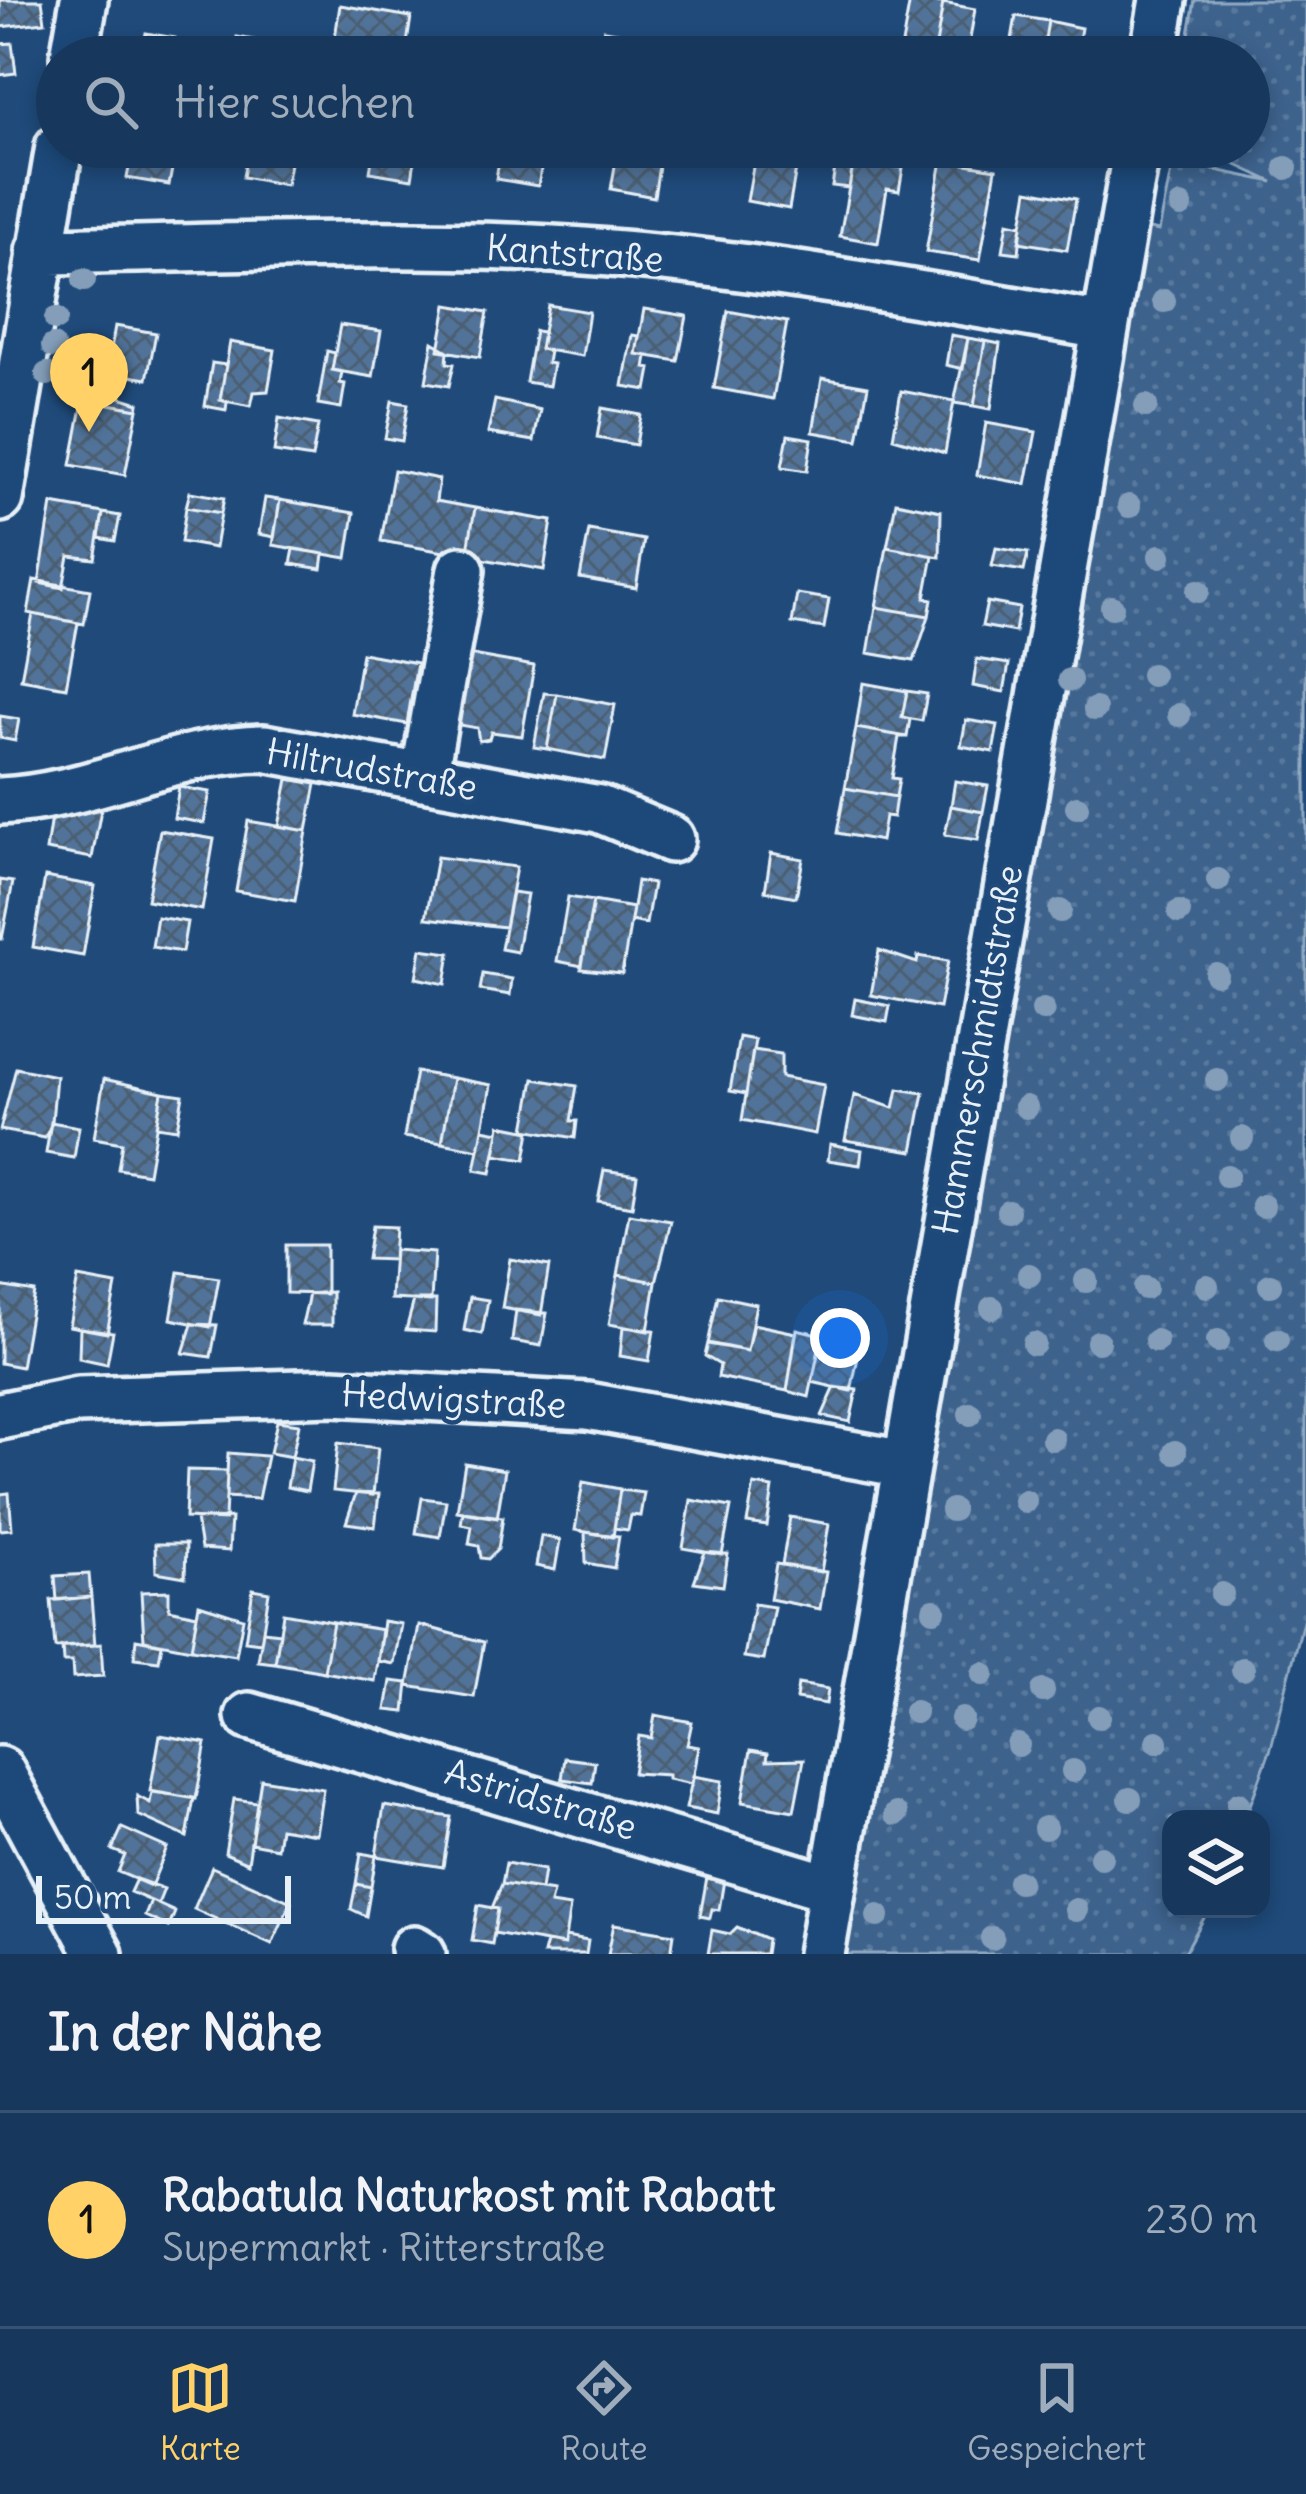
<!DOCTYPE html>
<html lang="de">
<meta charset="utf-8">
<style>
body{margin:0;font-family:Delius,sans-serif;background:#244365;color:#f1f3f6}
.controls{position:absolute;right:36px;bottom:36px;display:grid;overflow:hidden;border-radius:24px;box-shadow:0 6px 18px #0003}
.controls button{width:108px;height:108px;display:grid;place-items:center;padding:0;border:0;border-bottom:3px solid #365272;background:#17385c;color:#f1f3f6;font:60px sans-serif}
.scale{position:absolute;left:36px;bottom:30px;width:255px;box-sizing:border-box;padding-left:12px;border:6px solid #e8f1f8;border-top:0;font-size:33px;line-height:42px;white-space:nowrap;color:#e8f1f8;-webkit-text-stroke:9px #1f4a7a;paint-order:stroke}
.you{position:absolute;left:840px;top:1338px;width:42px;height:42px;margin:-30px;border:9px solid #fff;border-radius:50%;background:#1a73e8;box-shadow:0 0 0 18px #1a73e833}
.badge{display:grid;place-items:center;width:78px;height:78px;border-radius:50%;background:#ffd166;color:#111;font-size:39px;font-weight:700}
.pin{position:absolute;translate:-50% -99px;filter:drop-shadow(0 3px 6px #0008)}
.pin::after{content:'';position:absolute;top:63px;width:42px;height:36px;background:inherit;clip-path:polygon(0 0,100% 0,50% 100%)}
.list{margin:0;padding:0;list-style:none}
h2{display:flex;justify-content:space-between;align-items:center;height:156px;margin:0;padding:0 48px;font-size:51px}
h2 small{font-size:39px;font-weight:400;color:#9eacbb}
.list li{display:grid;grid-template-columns:78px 1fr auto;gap:36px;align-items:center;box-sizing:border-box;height:216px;padding:0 48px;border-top:3px solid #365272}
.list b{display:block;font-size:45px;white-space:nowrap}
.list p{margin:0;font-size:39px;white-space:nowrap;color:#9eacbb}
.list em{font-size:39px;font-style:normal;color:#9eacbb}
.icon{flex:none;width:66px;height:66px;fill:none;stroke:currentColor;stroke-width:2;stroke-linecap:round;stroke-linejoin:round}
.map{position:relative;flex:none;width:1306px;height:1954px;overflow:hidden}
.search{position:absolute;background:#17385c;box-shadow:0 6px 18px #0003;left:36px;right:36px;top:36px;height:132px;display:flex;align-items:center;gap:30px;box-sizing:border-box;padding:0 42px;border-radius:66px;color:#9eacbb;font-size:45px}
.sheet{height:372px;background:#17385c}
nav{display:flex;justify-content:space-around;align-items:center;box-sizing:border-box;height:168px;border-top:3px solid #365272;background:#17385c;font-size:33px;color:#9eacbb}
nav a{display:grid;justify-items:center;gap:6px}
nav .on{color:#ffd166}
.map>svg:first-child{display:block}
.park{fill:url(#park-dots);stroke:#92aac2;stroke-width:3}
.building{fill:url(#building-cross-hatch);stroke:#e8f1f8;stroke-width:3}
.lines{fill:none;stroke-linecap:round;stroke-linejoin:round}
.minor-casing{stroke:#e8f1f8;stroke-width:54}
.minor{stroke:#1f4a7a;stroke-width:45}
.tree{fill:#849eb9}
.labels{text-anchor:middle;stroke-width:9;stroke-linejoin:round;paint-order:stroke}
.street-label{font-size:36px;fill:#e8f1f8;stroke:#1f4a7a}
</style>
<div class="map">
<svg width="1306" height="1954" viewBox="0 0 1306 1954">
<defs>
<pattern id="park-dots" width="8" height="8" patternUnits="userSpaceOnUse" patternTransform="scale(3)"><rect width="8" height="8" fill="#3c628c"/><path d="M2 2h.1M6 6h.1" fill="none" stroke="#58799d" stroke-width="1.8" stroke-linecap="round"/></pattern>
<pattern id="building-cross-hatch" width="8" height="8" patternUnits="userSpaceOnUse" patternTransform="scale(3)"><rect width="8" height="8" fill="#517399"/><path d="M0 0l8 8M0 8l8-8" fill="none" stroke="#4c5e72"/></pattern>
</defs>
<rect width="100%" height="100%" fill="#1f4a7a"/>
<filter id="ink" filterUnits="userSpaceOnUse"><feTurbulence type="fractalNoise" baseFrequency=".00833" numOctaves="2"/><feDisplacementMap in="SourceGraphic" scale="24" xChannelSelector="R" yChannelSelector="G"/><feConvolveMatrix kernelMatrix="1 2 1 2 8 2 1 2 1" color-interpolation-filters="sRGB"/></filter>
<g filter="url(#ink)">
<path class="park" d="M1195,0H1306V1609L1271,1748L1245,1819H1171V1909H1209L1184,1954H844L1144,228L1159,231L1173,161L1273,182L1198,147H1249V57H1185Z"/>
<path class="building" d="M0,0H42L45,22L0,27Z
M910,0L943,3L934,57L901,50Z
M943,3L975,9L967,57H934Z
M340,5L411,17L405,57H332Z
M1016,16L1048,21L1042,57H1009Z
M1048,21L1081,28L1076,57H1042Z
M604,30L644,36L640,57H599Z
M146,33L175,38L172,57H142Z
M237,37L259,41L257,57H234Z
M12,43L16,73L0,75V44Z
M133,147H176L169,185L127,178Z
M293,147L286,185L243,177L248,147Z
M374,147H417L412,179L370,172Z
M501,147H545L538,186L496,179Z
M610,147H662L654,197L611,189L616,160L608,159Z
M755,156L797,163L789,209L747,201Z
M837,157L854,160L849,188L832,186Z
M854,160L903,168L899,191L887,189L878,243L840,236Z
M942,160L996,169L980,260L926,252Z
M1028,190L1076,199L1067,250L1019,242Z
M1008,222L1022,225L1019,253L1003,251Z
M447,305L488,312L480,357L439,350Z
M548,305L589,312L582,356L540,349Z
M644,309L687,316L678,361L636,354Z
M728,311L787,322L773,399L714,388Z
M340,325L381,331L373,377L332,370Z
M115,326L156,333L147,379L107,372Z
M535,331L543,332L540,349L549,351L547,363L553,364L549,386L526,382Z
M632,335L639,336L636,354L647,356L645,368L651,369L647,390L623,386Z
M951,335L968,338L963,369L946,365Z
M968,338L985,341L974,406L954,403Z
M985,341L1000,344L991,409L974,406Z
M230,342L275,350L268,391L254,392L251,406L220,400Z
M433,342L448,351L447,363L454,364L449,386L426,382Z
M327,351L335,353L332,370L342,372L340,383L345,384L341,408L318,404Z
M101,353L109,354L107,372L116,374L118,394L95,389Z
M212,363L226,365L220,400L227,402L226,410L205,406Z
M822,378L868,386L858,440L813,432Z
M95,389L139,403L138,409L93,401Z
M901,391L954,401L945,453L893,438Z
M495,400L540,410L534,441L488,433Z
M91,401L138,409L125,475L71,465L82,407Z
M392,401L408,404L402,441L385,438Z
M602,408L641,415L636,445L597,438Z
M279,418L318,425L312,458L274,452Z
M986,423L1036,432L1026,484L977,475Z
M788,435L812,439L807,471L782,467Z
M394,470L439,479L436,501L475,508L467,556L381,541Z
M190,492L224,498L221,513L186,507Z
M265,498L280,500L274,537L259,534Z
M280,500L354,513L347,558L273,545Z
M896,502L941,511L940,557L887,547Z
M52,504L103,513L95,559L69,556L63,588L39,583Z
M186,507L221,513L215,548L181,542Z
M475,508L552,521L544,570L467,556Z
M103,513L120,516L115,541L99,538Z
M589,530L644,540L636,588L580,578Z
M887,547L940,557L933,556L925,598L932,599L929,616L876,607Z
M996,548L1028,553L1024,571L992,566Z
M294,549L324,554L322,569L291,564Z
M34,580L90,590L84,624L28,613Z
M797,594L829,599L824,628L792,623Z
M987,602L1019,608L1015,632L982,626Z
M876,607L929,616L914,661L868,653Z
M33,614L78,623L66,687L21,679Z
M362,653L417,663L407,724L352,714Z
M466,654L534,666L522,736L491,732L489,739L479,741L477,728L454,724Z
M977,659L1009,664L1004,692L973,686Z
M863,683L907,691L902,717L910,719L907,737L856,728Z
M907,691L927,694L922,721L902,717Z
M544,693L557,694L547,749L534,747Z
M557,694L615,705L605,760L547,749Z
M0,716L19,719L15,741L0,738Z
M966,720L998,725L993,752L961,746Z
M856,728L907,737H899L892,778L899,779L896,797L845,788Z
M288,779L316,784L307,831L279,826Z
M955,781L988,786L983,812L951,806Z
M179,787L210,792L204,823L174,818Z
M845,788L896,797L893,817L885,816L881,841L837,833Z
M102,804L92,858L46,850L51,817Z
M951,806L983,812L978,840L945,835Z
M248,821L307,831L295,901L236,891Z
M160,830L214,839L202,910L147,900Z
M771,853L803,859L796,897L765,891Z
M437,857L516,867L505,927L426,918Z
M45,877L95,886L83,956L33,947Z
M0,880L13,882L2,939H0Z
M637,881L653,884L646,924L631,921Z
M512,892L527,894L517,952L501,949Z
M568,897L593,901L582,966L557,961Z
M593,901L633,908L622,973L581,969Z
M157,917L187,922L182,952L152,947Z
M421,949L450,953L445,984L416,978Z
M879,950L917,963L918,956L948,961L939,1008L871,995Z
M483,974L512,979L510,995L480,990Z
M855,999L890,1006L887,1022L852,1015Z
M739,1037L755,1040L746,1094L730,1091Z
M753,1050L781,1054V1077L824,1085L815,1134L742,1120Z
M16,1068L56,1076L52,1122L45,1138L0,1130Z
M416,1072L453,1078L442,1143L404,1137Z
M453,1078L491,1085L479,1150L442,1143Z
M104,1079L162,1092L148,1174L118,1169L122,1143L94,1138Z
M534,1079L577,1086L571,1121H577L575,1138L525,1129Z
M898,1089L924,1093L913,1151L845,1140L854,1095L894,1108Z
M162,1092L183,1095L177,1129L156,1126Z
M51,1122L79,1127L74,1158L46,1153Z
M500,1125L530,1131L525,1160L495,1155Z
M483,1129L499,1132L491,1173L475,1170Z
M830,1144L862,1150L860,1165L828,1160Z
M604,1170L637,1175L632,1207L598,1201Z
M629,1214L671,1221L656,1282L618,1275Z
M372,1226L395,1227L393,1260L367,1259Z
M286,1245H326V1294L286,1293Z
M394,1250L434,1253L431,1301L391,1299Z
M510,1259L549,1266L541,1315L502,1308Z
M179,1272L219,1278L210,1327L171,1319Z
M618,1275L656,1282L648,1331L609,1324Z
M78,1278L116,1285L107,1333L69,1326Z
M0,1286L34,1292L21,1367L0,1363Z
M332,1292V1325H302L309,1294Z
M718,1296L756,1304L747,1351L708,1344Z
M470,1297L488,1300L482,1334L464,1330Z
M414,1300H436L435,1332L406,1330Z
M516,1310L547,1313L541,1346L512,1341Z
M192,1324L217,1325L211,1357L183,1353Z
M753,1324L796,1333L787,1391L718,1377L720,1365L705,1356L708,1343L747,1351Z
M623,1327L654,1330L649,1361L620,1356Z
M80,1328L113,1332L107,1364L79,1358Z
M797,1329L822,1335L809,1397L787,1391Z
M822,1335L861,1343L851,1391L812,1382Z
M835,1387L857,1390L850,1422L822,1416Z
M277,1421L299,1424L292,1457L270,1453Z
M338,1443L378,1448L373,1495L333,1491Z
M228,1453L267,1456L258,1499L226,1497Z
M292,1457L312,1461L307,1491L287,1487Z
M465,1463L505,1470L497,1518L457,1511Z
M187,1470L227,1471L225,1520L185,1518Z
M583,1482L620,1489L613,1537L575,1530Z
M754,1485L773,1488L767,1526L747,1523Z
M620,1490L644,1493L640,1516L631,1515L628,1530L614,1528Z
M9,1493L12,1529L0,1530V1494Z
M356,1493L379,1494L375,1527L346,1523Z
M422,1498L446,1501L440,1537L416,1533Z
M691,1500L731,1507L722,1555L683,1548Z
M463,1512L503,1517L498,1549L488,1559L481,1558L479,1546L469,1544L472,1526L461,1524Z
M790,1517L829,1524L821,1572L782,1565Z
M231,1518L229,1551L201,1549L196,1519Z
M585,1532L619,1536L614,1568L586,1563Z
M541,1536L560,1540L555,1570L536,1566Z
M155,1544H186L185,1577L156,1572Z
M705,1552L728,1554L723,1586L694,1582Z
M776,1564L826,1572L820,1609L770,1599Z
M89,1574L91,1597L57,1600L55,1576Z
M253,1589L269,1592L261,1643L245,1641Z
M169,1591V1609L197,1615L191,1649L144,1640L141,1592Z
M91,1597L95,1645L55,1648L51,1600Z
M199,1604L243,1618L236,1656L191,1649Z
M754,1604L774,1607L764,1660L744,1657Z
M283,1613L333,1622L324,1672L275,1663Z
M383,1621L401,1624L394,1664L378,1661Z
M333,1622L383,1630L375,1681L324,1672Z
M419,1625L484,1642L474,1697L408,1686Z
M263,1631L280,1633L275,1663L258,1661Z
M136,1639L162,1644L159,1661L134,1658Z
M101,1644L103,1676L73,1678L72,1662H63L62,1647Z
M391,1681L408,1683L405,1712L386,1710Z
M798,1684L828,1689L826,1704L796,1699Z
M655,1715L692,1722L687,1745L699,1747L692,1784L668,1779V1775L633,1773L639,1736L651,1738Z
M160,1735L206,1743L196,1799L150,1791Z
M751,1750L768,1753L767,1760L804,1759L794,1811L742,1802Z
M565,1758L595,1762L592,1783L562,1779Z
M693,1776L722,1781L717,1814L686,1808Z
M261,1779L323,1789L316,1834L280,1828L277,1848L251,1843Z
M152,1792L194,1798L187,1837L138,1815L137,1796L150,1803Z
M234,1799L257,1802L248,1863L225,1853Z
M384,1806L451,1817L443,1867L376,1856Z
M122,1828L167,1848L151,1886L118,1872L125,1855L112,1850Z
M361,1853L376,1856L371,1887L356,1884Z
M506,1863L544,1870L541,1890L502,1884Z
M212,1867L291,1902L272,1944L194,1909Z
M707,1877L724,1880L719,1910L712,1909L710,1918L700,1916Z
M136,1879L164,1889L158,1904L130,1892Z
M356,1884L371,1887L366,1916L351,1909Z
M502,1884L553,1892L550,1904L570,1907L564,1945L494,1933L498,1909L492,1908Z
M151,1901L175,1912L169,1927L145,1916Z
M478,1905L498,1909L492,1944L472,1940Z
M614,1924L674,1934L671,1954H608Z
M737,1927L767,1940L765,1954H708L712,1930L730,1934Z
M565,1937L588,1941L586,1954H543L546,1942L564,1945Z"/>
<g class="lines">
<g class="minor-casing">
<path id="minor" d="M74,57L84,0
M1153,57L1163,0
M40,251C211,248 382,240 552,249C738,259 920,295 1104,326
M0,498L59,147
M424,777L461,570
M0,801C91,797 173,749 264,748L599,809L671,839
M0,1416L78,1400L333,1392L588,1406L904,1464
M249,1716L831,1888
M0,1770L99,1954
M414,1949L422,1954
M821,1954L1137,147"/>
</g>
<use href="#minor" class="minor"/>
</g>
<g class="tree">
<circle cx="1286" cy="168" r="12"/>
<circle cx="1181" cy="206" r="12"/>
<circle cx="84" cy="280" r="12"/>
<circle cx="1164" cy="301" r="12"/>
<circle cx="56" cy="319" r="12"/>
<circle cx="53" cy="346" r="12"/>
<circle cx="78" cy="368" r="12"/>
<circle cx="47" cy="374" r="12"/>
<circle cx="1146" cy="406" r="12"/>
<circle cx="1129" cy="506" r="12"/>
<circle cx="1160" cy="556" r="12"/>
<circle cx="1198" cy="591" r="12"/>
<circle cx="1112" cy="607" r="12"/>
<circle cx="1152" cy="675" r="12"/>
<circle cx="1070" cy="680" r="12"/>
<circle cx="1095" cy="709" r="12"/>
<circle cx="1179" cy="715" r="12"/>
<circle cx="1077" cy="807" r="12"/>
<circle cx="1218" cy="880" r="12"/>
<circle cx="1060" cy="911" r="12"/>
<circle cx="1179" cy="912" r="12"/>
<circle cx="1216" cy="974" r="12"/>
<circle cx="1043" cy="1010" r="12"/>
<circle cx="1217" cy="1080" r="12"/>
<circle cx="1026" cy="1107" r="12"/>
<circle cx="1242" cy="1138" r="12"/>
<circle cx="1227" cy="1176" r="12"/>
<circle cx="1263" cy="1206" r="12"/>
<circle cx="1008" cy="1211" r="12"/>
<circle cx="1029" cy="1275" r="12"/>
<circle cx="1086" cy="1281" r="12"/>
<circle cx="1270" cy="1285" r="12"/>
<circle cx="1207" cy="1286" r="12"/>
<circle cx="1145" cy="1288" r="12"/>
<circle cx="992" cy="1308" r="12"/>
<circle cx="1277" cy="1340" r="12"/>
<circle cx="1156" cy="1341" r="12"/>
<circle cx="1218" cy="1341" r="12"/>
<circle cx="1098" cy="1342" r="12"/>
<circle cx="1034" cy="1344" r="12"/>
<circle cx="970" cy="1414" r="12"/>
<circle cx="1053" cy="1439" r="12"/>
<circle cx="1175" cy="1452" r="12"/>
<circle cx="1025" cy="1501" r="12"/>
<circle cx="952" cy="1510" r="12"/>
<circle cx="1222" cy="1594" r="12"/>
<circle cx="934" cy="1610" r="12"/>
<circle cx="1243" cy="1669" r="12"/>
<circle cx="983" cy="1674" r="12"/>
<circle cx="1043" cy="1691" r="12"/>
<circle cx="915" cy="1712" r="12"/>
<circle cx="1099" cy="1717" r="12"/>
<circle cx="962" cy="1719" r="12"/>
<circle cx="1157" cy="1742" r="12"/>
<circle cx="1018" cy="1745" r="12"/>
<circle cx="1073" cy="1771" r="12"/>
<circle cx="1130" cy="1799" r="12"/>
<circle cx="1238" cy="1804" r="12"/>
<circle cx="896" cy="1814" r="12"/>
<circle cx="1045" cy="1828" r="12"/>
<circle cx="1101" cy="1857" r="12"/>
<circle cx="1019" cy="1882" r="12"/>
<circle cx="1076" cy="1910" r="12"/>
<circle cx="878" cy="1916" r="12"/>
<circle cx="992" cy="1938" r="12"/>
</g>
</g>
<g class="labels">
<g class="street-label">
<text transform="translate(575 253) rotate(4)" y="13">Kantstraße</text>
<text transform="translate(372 769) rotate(10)" y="13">Hiltrudstraße</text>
<text transform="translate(977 1050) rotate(-80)" y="13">Hammerschmidtstraße</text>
<text transform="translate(454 1399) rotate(3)" y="13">Hedwigstraße</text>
<text transform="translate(541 1799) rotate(17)" y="13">Astridstraße</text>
</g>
</g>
</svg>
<div class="controls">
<button><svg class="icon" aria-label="layers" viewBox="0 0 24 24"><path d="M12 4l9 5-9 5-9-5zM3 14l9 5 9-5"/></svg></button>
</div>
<div class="scale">50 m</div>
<div class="you"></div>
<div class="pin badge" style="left:89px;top:432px">1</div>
<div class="search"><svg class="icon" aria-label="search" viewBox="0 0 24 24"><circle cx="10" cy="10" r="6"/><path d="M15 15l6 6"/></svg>Hier suchen</div>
</div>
<section class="sheet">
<h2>In der Nähe<small></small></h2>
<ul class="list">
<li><span class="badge">1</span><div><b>Rabatula Naturkost mit Rabatt</b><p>Supermarkt · Ritterstraße</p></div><em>230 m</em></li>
</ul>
</section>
<nav>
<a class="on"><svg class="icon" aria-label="map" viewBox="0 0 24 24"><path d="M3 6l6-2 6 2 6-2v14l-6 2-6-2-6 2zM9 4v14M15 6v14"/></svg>Karte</a>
<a><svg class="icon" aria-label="directions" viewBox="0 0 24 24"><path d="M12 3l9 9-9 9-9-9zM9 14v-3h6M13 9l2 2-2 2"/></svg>Route</a>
<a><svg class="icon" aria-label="saved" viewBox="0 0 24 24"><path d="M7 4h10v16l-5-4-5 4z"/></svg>Gespeichert</a>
</nav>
